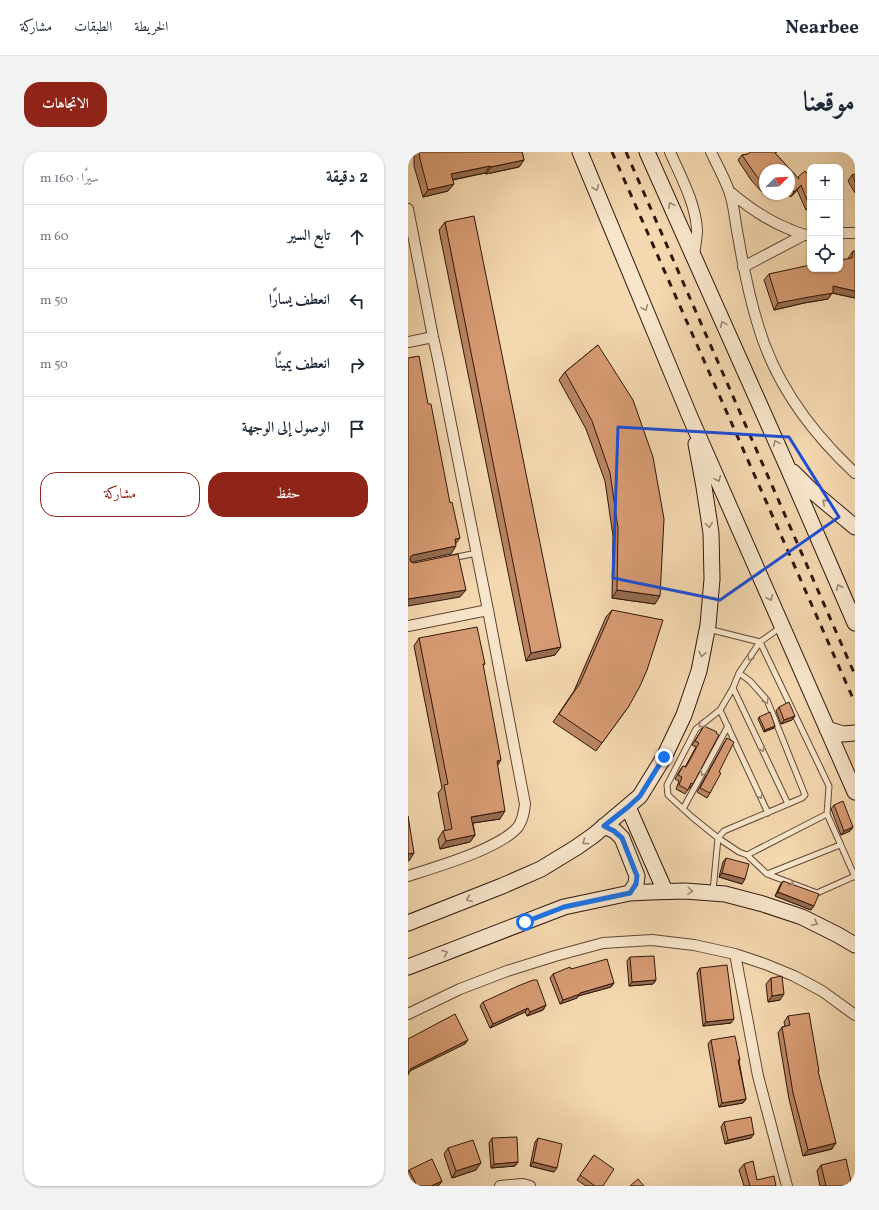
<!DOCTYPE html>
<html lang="ar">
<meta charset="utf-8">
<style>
body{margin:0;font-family:Vollkorn,Amiri,serif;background:#f2f2f3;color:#1f2937;direction:rtl}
.controls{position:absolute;right:12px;top:12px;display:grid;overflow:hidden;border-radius:8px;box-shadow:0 1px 3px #0004}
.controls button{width:36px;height:36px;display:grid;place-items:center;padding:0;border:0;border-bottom:1px solid #e0e1e3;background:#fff;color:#1f2937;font:20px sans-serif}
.compass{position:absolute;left:351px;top:12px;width:36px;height:36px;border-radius:50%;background:#fff;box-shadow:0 1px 3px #0004;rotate:66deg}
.stop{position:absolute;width:12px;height:12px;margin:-9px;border:3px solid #1a73e8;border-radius:50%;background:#fff}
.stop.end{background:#1a73e8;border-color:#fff;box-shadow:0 1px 4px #0008}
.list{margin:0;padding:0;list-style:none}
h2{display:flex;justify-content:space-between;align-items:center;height:52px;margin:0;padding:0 16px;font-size:17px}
h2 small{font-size:13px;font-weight:400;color:#747a83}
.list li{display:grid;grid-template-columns:26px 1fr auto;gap:12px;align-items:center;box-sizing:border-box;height:64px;padding:0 16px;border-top:1px solid #e0e1e3}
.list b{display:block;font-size:15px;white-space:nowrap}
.list em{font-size:13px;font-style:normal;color:#747a83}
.actions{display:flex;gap:8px;padding:12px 16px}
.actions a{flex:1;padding:9px 0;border:1px solid #8f2418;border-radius:16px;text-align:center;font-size:14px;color:#8f2418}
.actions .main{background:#8f2418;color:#fff}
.icon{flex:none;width:22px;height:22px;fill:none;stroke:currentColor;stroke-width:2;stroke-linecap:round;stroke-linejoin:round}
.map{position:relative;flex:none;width:447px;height:1034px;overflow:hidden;direction:ltr;border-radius:16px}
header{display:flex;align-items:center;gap:24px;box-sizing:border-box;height:56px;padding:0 20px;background:#fff;border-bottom:1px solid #e0e1e3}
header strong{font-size:19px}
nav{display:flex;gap:22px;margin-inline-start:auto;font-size:14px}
.intro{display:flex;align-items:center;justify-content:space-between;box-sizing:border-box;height:96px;padding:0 24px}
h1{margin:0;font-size:28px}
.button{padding:10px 18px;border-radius:16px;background:#8f2418;color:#fff;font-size:14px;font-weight:700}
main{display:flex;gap:24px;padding:0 24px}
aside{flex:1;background:#fff;border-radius:16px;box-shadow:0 1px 3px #0004}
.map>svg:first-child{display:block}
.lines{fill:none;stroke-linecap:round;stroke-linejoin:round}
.lane-casing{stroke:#614634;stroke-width:7}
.street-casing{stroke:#614634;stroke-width:12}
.secondary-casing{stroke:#30160b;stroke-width:17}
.lane{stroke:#f8e6cc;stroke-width:5}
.street{stroke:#f8e6cc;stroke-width:10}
.secondary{stroke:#f8e6cc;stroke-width:15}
.rail{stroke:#30160b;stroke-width:3;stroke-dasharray:7 7;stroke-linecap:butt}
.wall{fill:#b98563;stroke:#30160b}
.shaded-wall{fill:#966c50;stroke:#30160b}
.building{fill:#d79b73;stroke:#30160b}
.oneway{stroke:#9e8875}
.route{stroke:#1a73e8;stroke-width:5}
.marked{fill:none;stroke:#1d4ed8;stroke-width:3;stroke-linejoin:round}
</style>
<header>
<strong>Nearbee</strong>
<nav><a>الخريطة</a><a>الطبقات</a><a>مشاركة</a></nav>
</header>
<div class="intro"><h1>موقعنا</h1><a class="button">الاتجاهات</a></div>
<main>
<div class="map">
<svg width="447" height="1034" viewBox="0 0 447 1034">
<rect width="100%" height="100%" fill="#f4d8b0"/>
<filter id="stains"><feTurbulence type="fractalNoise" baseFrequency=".005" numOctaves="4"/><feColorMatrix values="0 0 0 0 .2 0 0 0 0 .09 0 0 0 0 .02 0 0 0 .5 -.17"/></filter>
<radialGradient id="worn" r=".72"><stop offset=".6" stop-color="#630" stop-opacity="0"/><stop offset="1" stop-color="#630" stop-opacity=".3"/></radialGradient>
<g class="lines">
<g class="lane-casing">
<path id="lane" d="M44,406L69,401
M373,475L352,490L331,521L325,536L312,558L288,577L259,633L260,643L284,665L310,686L331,700L339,703L359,722L409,741L447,724
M300,477L352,490L421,634L419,662
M325,536L380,652
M312,558L360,661
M275,657L320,574
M339,703L419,662L447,725
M359,722L432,693
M305,739L310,686L316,679L394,646L397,643L359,548L342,529L331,521"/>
</g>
<g class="street-casing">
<path id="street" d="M262,0C272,23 288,52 289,78C289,86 287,95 286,103
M303,0C309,13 316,25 321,39C326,51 327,70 330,84C335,113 341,144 350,173C367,232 403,280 447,321
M321,39C340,55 358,68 381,77C388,80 394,83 402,83
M0,57L25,185L30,207L80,458L117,652C116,660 115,668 110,675C91,697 28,715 0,724
M432,81H447
M335,115L396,83
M0,190L25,185
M0,474L80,458
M327,802L350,924L379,1034
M0,862L52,837L99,819L147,804L195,791L244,788L286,793L327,802L357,812L386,824L414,839L447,863
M92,1034L115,1032L122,1034"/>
</g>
<g class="secondary-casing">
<path id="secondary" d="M172,0L282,265L447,640
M239,0L379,314L447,471
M385,320L404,339L447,375
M419,577L435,582L447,581
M220,655L257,739
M196,674L207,679L214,686L229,724L228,732L222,741
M0,771L94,734L133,717L169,695L186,683L232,644L256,605L276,563L291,519L300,473L304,427L303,381L296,335L288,292
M0,815L156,755L222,741L242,740L277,739L317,742L355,752L394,765L430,783L447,793"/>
</g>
<use href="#lane" class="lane"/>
<use href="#street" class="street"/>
<use href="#secondary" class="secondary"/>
<path class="rail" d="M204,0L447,551
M218,0L447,523"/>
</g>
<path class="wall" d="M7,0H114L116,8L111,15L78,22L77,21L45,28L40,39L15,45L6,14V3Z
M340,2H368L390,26L397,19L402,55L398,58L389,38L383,45L379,42H381V18H357V39L354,40L343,28L330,8L334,3Z
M447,22V41L440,29L444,23Z
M37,70L147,503L118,509L31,78Z
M445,99L447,146L424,141L420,147L396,151L366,158L356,128L361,122L440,107L441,105Z
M190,193L247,452L204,446L205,384L197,329L178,277L151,228L157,220Z
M204,458L221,554L188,599L145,570L166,539L198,465Z
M11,486L77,512L75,514L89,614L92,667L65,671L67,683L62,690L32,697L30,687L35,679L37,678L30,641L34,636L6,494Z
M371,555L387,564L384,568L373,572L368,559Z
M351,565L367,574L366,576L356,580L350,567Z
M296,574L285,632L282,636H281L277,642L268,637L271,629L267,627L272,618L275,614L277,615L288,595L284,593Z
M319,586L311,620L302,641L299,646L289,640L316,591Z
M426,653L445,675L442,679L433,683L423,657Z
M318,706L334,732L311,725L315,710Z
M375,729L403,758L367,744L372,733Z
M222,805L248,828L245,832L221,834L219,809Z
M292,816L323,871L295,874L289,821Z
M163,817L206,831L203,835L170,844L169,846L152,852L142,826L145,822Z
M363,826L372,848L360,850L358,832Z
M75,850L138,853L135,858L119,864L117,860L82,876L72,854Z
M380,864L410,920L424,997L395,1004L381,947L370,881L374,875L377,874L376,870Z
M303,888L332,908L331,909L338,947L335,951L311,955L300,892Z
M316,970L343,986L317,992L313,975Z
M84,986L110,1010L107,1014L83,1016L81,991Z
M130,986L146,1020L122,1014L127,990Z
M40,996L68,1018L44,1026L36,1002Z
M186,1003L195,1034H178L169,1028Z
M336,1012L349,1028L368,1034H336L331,1018Z
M413,1013L444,1034H412L409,1019Z
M1,1018L34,1029L31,1033L29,1034H4L0,1025V1020Z"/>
<path class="shaded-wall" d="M116,8L111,15L78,22L83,15Z
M82,14L77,21L38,29L43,22Z
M46,32L40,39L15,45L20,38Z
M393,33L389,38L383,45L386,40Z
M402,52V55L398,58Z
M425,134L447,139V146L424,141L420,147L396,151L366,158L370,151Z
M52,386L46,394L47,387Z
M48,394L43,402L0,411L3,404L5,403Z
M58,438L52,445L0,454V447Z
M209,438L252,444L247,452L204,446Z
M153,495L147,503L118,509L123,501Z
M387,564L384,568L373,572L376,568Z
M367,574L366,576L356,580L357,578Z
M93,608L88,616L89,609Z
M97,659L92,667L58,672L63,665Z
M445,675L442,679L433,683L436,679Z
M67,683L62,690L32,697L38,689Z
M6,701L1,709H0V702Z
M314,721L337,727L334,732L311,725Z
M370,740L406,754L403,758L367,744Z
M248,828L245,832L221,834L224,830Z
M206,831L203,835L170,844L169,846L152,852L155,848L172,841Z
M376,842L372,848L360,850L364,844Z
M138,853L135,858L119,864L122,860Z
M120,856L117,860L82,876L85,872Z
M326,867L323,871L295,874L298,870Z
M60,888L57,892L2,919L0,923V920L2,917Z
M338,947L335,951L311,955L314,951Z
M346,982L343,986L317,992L320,988Z
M428,991L424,997L395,1004L400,998Z
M110,1010L107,1014L83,1016L86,1012Z
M125,1010L149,1016L146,1020L122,1014Z
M73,1011L68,1018L44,1026L48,1019Z
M34,1029L31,1033L29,1034H23Z"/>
<path class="building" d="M11,0H114L116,8L83,15L82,14L43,22L46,32L20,38L12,7Z
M342,0H369L367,1L391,27L390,25L397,19L402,25V52L401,53L393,33L386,40L381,34V18H357V34L347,22L334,3L340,2Z
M447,22V29L444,23Z
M66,64L153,495L123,501L37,70Z
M445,99H447V139L425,134V141L401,145L370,151L361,122L402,113V117H432V108L444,106Z
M190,193L225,248L245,305L256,367L252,444L209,438L210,376L202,321L184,269L157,220Z
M11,204L20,252H23L42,351L44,350L52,386L47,387L48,394L5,403L3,404L2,407L3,410L6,411L50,402L58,438L0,447V206Z
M204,458L255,468L239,518L232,534L221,554L194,591L151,562L172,531Z
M69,475L77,512H75L93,608L89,609L97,659L63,665L67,683L38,689L35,679L44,677L36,633L40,632L11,486Z
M381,550L387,564L376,568L371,555Z
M362,560L367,574L357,578L351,565Z
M296,574L309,580L308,581L311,583L285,632L283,631L280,638L271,633L274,625L270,623L275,614L278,615L291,591L287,589Z
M319,586L326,590L311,620L313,621L302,641L292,636Z
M435,649L445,675L436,679L426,653Z
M0,664L6,701L0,702Z
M318,706L341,712L337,727L314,721Z
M375,729L411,742L406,754L370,740Z
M246,804L248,828L224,830L222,805Z
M199,807L206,831L172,841V842L155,848L145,822L162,815L163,817Z
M319,813L326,867L298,870L292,816Z
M374,824L376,842L364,844L363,826Z
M125,828H129L138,853L122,860L120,856L85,872L75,850L110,834Z
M401,861L411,919H410L428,991L400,998L385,941L374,875L382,873L380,864Z
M47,862L60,888L2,917L3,918L0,920V887Z
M327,884L332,908H330L338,947L314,951L303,888Z
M343,965L346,982L320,988L316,970Z
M109,985L110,1010L86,1012L84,986Z
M130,986L154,992L149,1016L125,1010Z
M65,988L73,1011L48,1019L40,996Z
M186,1003L206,1017L195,1034H187L172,1023Z
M24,1007L34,1029L23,1034H9L1,1018Z
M438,1007L444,1034H418L413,1013Z
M345,1009L349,1028L366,1024L368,1034H342L336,1012Z
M230,1027L236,1034H222Z"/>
<defs><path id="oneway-chevron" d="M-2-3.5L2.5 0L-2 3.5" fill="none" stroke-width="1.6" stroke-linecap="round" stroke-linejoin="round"/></defs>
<g class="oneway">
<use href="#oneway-chevron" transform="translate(188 36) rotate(68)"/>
<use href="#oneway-chevron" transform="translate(263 53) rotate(-114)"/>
<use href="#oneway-chevron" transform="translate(237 156) rotate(68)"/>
<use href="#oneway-chevron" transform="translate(315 172) rotate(-114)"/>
<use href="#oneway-chevron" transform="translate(368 291) rotate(-114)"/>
<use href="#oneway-chevron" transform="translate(310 327) rotate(66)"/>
<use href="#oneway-chevron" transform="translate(417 350) rotate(-140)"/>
<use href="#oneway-chevron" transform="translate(301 373) rotate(82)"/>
<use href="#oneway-chevron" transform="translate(431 435) rotate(-113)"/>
<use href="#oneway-chevron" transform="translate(362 446) rotate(66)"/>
<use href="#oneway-chevron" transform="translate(294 502) rotate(102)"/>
<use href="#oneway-chevron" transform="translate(342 506) rotate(124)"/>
<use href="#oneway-chevron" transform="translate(358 549) rotate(58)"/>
<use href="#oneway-chevron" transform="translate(293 573) rotate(140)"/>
<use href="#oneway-chevron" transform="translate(354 597) rotate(65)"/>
<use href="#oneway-chevron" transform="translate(295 621) rotate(118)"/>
<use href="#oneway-chevron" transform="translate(352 644) rotate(65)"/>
<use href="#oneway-chevron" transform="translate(177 690) rotate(144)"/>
<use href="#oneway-chevron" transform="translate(383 731) rotate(21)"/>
<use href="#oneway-chevron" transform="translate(282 739) rotate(4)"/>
<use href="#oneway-chevron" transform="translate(61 747) rotate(158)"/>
<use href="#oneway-chevron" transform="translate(407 771) rotate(27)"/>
<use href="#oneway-chevron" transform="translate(37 801) rotate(-21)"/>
</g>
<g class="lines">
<path class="route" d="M117,770L156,755L222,741L228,732L229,724L214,686L206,679L196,674L220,655L232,644L256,605"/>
</g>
<path class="marked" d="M210,275L381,285L431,365L312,448L205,426Z"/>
<rect width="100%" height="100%" filter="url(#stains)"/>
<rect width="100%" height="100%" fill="url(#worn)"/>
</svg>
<div class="controls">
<button>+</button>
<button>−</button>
<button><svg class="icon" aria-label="locate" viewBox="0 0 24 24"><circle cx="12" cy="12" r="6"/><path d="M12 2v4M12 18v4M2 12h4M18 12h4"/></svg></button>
</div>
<svg class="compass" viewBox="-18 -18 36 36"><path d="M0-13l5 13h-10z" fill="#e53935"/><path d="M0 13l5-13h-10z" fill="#747a83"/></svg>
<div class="stop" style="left:117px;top:770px"></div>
<div class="stop end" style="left:256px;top:605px"></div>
</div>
<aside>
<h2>2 دقيقة<small>سيرًا · 160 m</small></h2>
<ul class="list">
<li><svg class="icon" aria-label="ahead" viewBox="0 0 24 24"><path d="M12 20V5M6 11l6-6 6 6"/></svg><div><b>تابع السير</b></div><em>60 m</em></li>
<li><svg class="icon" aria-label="left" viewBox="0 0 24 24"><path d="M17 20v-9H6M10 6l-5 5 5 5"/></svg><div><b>انعطف يسارًا</b></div><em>50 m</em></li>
<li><svg class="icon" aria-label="right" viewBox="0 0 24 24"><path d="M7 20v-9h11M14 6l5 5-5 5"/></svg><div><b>انعطف يمينًا</b></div><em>50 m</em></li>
<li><svg class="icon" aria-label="arrive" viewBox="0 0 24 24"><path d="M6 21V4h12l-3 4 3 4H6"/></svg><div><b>الوصول إلى الوجهة</b></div></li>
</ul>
<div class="actions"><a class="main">حفظ</a><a>مشاركة</a></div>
</aside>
</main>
